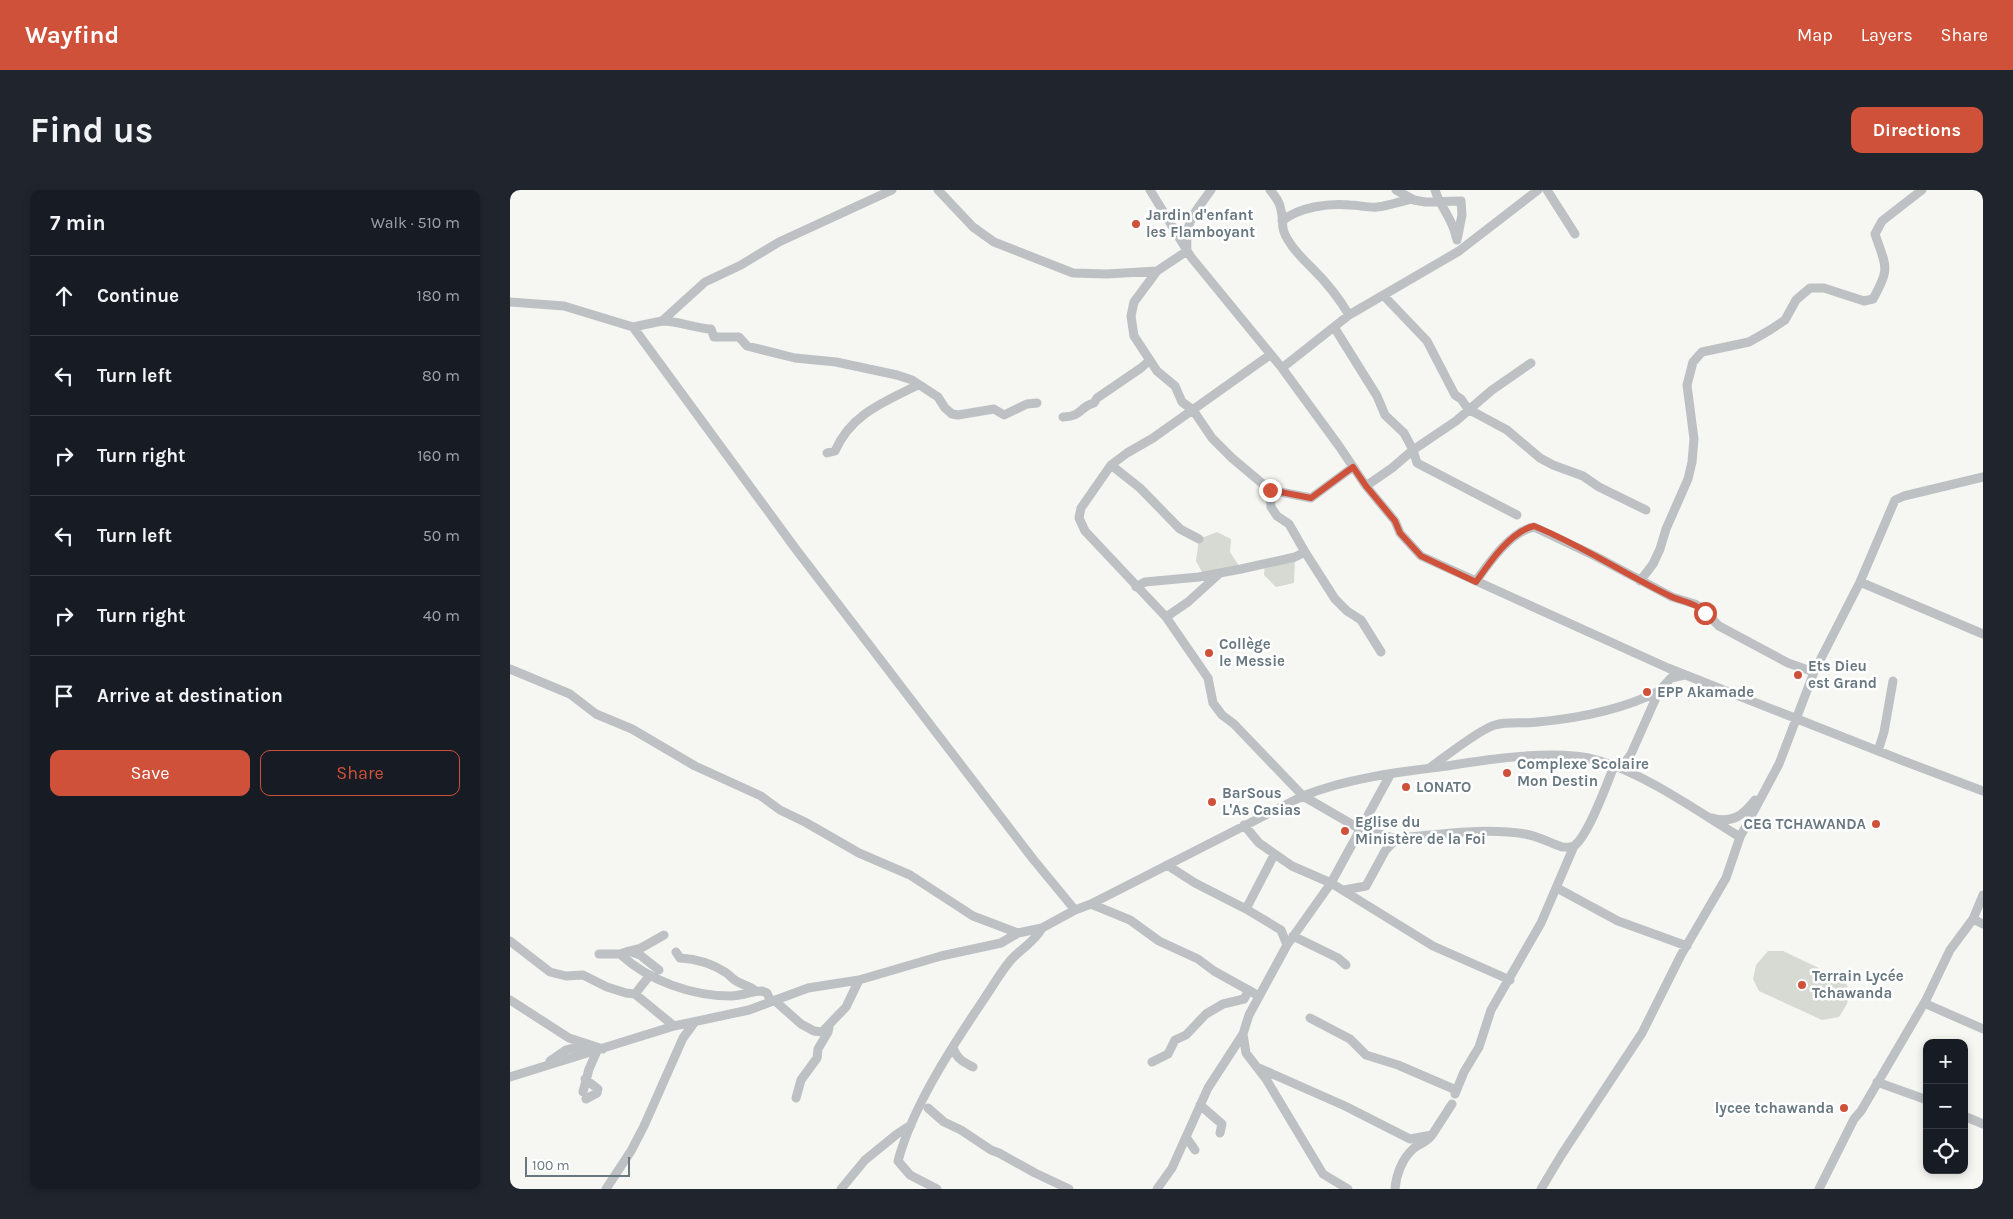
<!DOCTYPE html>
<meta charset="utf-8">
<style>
body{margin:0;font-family:Karla,sans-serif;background:#20242c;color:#f1f3f6}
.controls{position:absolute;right:15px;bottom:15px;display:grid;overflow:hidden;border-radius:10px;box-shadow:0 2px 8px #0003}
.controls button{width:45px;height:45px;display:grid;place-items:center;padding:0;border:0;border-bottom:1px solid #363941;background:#171b24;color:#f1f3f6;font:25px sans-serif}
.scale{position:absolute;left:15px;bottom:12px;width:105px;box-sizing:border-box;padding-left:5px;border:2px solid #687881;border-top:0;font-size:14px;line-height:18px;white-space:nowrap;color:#687881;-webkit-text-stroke:4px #fff;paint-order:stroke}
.stop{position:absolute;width:15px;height:15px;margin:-11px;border:4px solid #cf513a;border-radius:50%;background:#fff}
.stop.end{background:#cf513a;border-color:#fff;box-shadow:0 1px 5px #0008}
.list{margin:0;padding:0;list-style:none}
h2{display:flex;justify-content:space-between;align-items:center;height:65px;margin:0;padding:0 20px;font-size:21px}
h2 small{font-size:16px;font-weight:400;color:#9ea1a6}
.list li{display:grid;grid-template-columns:32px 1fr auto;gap:15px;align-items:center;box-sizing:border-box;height:80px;padding:0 20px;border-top:1px solid #363941}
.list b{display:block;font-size:19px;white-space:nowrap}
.list em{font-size:16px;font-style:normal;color:#9ea1a6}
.actions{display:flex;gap:10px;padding:15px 20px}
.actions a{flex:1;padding:11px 0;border:1px solid #cf513a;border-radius:10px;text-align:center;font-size:18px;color:#cf513a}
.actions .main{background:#cf513a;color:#fff}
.icon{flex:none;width:28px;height:28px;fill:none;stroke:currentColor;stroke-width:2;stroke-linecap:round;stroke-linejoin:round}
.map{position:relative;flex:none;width:1473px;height:999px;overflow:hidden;border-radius:10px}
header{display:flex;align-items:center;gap:30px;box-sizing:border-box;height:70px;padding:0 25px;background:#cf513a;color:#fff}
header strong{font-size:24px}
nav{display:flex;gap:28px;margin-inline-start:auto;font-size:18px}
.intro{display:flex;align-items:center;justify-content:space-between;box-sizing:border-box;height:120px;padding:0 30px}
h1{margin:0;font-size:35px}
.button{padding:12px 22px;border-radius:10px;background:#cf513a;color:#fff;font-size:18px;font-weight:700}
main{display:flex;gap:30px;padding:0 30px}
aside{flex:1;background:#171b24;border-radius:10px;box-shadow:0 2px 8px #0003}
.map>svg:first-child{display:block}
.green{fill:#d6dad3}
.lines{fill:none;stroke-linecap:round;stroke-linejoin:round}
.minor{stroke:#bdc1c4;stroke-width:9}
.route{stroke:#cf513a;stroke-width:6}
.poi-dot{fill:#cf513a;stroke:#fff;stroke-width:2}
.labels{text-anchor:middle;stroke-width:5;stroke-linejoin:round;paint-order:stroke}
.poi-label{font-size:15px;font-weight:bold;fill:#687881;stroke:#fff;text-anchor:start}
</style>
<header>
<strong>Wayfind</strong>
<nav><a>Map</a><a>Layers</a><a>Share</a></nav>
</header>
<div class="intro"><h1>Find us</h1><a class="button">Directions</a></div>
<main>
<aside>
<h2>7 min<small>Walk · 510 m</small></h2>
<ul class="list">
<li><svg class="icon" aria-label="ahead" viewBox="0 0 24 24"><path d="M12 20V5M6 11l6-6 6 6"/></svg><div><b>Continue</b></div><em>180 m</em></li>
<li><svg class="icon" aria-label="left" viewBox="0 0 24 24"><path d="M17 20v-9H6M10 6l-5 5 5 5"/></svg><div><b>Turn left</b></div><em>80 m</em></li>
<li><svg class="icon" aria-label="right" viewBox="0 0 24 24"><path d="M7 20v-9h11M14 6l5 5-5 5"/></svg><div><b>Turn right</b></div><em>160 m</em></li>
<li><svg class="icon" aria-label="left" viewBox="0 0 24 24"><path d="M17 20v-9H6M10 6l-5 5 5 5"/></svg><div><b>Turn left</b></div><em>50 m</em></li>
<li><svg class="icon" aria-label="right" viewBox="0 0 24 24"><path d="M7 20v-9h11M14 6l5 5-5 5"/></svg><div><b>Turn right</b></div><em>40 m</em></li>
<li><svg class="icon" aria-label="arrive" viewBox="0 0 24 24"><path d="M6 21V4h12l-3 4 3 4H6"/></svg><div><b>Arrive at destination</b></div></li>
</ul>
<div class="actions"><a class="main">Save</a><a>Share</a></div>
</aside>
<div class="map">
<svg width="1473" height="999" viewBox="0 0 1473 999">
<rect width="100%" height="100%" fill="#f6f6f3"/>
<path class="green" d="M707,342L721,349L720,362L731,379L694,386L686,371L689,349Z
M785,367L784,393L766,397L754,385L755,373Z
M1258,761H1273L1334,790L1340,801L1337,814L1329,827L1312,830L1249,801L1243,789L1246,775Z"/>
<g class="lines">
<path class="minor" d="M428,0L463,37L484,52L563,83L597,84L647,81L677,61C675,30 684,24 701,0
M640,0L681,67L772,178L829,256L856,296L885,331L890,343L911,366L1158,478L1391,570L1473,601
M760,0C765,6 770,12 771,20C774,32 770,38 778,50C785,62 793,69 803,79C817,93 829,108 839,125
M886,0L904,10L915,12L951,11L952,25L947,50
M925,0C930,17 943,29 946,47
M1037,0L1065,44
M772,31C789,17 818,13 840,15C849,15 858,18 867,17C879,16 891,11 902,9
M647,81L624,112L621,126L624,146L647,181L665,196L672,212L683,220L702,248L722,268L760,300L761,317L767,326L779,334L795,362L825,409L837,421L851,430L871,462
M874,106L917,151L945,205L951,209L958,219L997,240L1030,268L1043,275L1073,286L1089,297L1136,320
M0,112L54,116L123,137L152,131L195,92L231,75L269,52L382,0
M152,131C169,131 184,138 201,139L204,147H229L237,156L285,168L326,172L387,185L402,190L428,207L435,218L442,224L448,225L484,219L494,225L517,214L527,213
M123,137L285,358L523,669L565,720
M824,137L867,206L875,225L894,243L903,260L882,278L856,296
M760,165L643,248L617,263L601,275L571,318L569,328L575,341L656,427L698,488L703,513L712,525L724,534L793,606L850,639
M772,178L839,125L949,61L1028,0
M553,227C574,226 568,217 584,213L587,208L631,178L640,170
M317,263L325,261C341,224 374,212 408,195
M601,275L630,298L670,339L689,349
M760,300L801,308L843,277
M1007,325L907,273L903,260L946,231L982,200L1021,173
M966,391C979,373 1001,341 1024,337L1085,366L1162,407L1185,414L1190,417L1209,436L1278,473L1304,482
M1130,391L1143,374L1150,359L1156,339L1178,289L1182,272L1184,249L1177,195L1183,172L1192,162L1239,152L1260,140L1275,130L1286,110L1300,98H1314L1354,111L1363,109C1381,77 1376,77 1365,44L1372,31L1412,0
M1350,392L1473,444
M626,397L635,392L689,387L731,379L785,367L795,362
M656,427L678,412L710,383
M0,479L60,504L86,524L122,539L185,576L251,606L270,620L295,632L349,663L400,685L463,726L508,743
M1368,561L1374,542L1383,491
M921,577C936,566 970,539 985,535C998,531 1014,534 1028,532C1070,528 1112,520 1149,501
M1111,578L1121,564L1149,501L1161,488L1175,485
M1202,628C1223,634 1233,625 1245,610
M854,631C865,642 871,647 887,648C928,645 974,637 1015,644C1028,646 1040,653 1052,657C1056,657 1060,658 1064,656C1078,646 1097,594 1104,576
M734,635L749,653L782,676L821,693L923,756L1000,790
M657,675L685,693L736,719L771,740L777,755
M1047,698L1108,731L1177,756
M834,700L856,696L875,661L887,648
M581,714L620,730L649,751L688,769L704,781L749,806
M736,719L764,665
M1463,729L1473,734
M783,746L828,768L836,775
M0,751L40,782L56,786L73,785L97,797L116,803L125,804L164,836
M119,761L131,758L154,745
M166,762L170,768C187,769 201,773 215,782C220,785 223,790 228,792C235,796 240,796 246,801
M89,764H110C139,791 182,806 221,806C232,806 242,801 252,801L257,803L261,812
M110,764L119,761L130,765L149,780
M125,804L140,785
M0,810L59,848L93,859
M264,810L291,834L304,841L312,842L336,817L349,790
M1414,813L1473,839
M800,828L840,849L856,865L888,875L946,900
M443,857C446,868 453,872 463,877
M40,871L56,860L77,854
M642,872L658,864L665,850L676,845L696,824L713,814L734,809L739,800
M749,878L835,916L900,949L922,945L942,914
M0,887L164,836L239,820L298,798L349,790L431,766L491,753L508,743L532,738L565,720L581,714L793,606C838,588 889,582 937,576C979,569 1046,559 1087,570C1136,584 1187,621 1230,647L1269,574L1304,482L1350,392L1385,310L1394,306L1473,287
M75,889L88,899L87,903L76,909
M1367,892L1417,910
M73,902L79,879L87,861
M945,904L954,882L969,857L981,820L1031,733L1064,656
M286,908L291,890L307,868L308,859L318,842L319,837
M690,915L712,934L710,943
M418,918L434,932L451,940L481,960L489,963L525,983L559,999
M1454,926L1473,934
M676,947L685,960
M96,999L121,961L134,936L173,848L184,833
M331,999L355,970L387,944L401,935
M427,999L400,985L388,971C402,918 441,858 472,812C481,799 490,783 500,771C510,759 525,752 532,738
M647,999L662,978L698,898L733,844
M838,999L813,984L756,889L736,863L733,844L739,825L777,755L821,693L880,585
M885,999C886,985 892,969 903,959C910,953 915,954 922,945
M1031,999L1052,964L1132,843L1171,765L1216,688L1230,647
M1309,999L1344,929L1351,921L1416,810L1440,760L1463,729L1473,705"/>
</g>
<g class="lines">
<path class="route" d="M760,300L801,308L843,277L856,296L885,331L890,343L911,366L966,392C979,373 1001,341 1024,336C1071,355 1113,383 1158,405C1171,412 1186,412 1195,423"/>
</g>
<g class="poi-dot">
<circle cx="626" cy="34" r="5"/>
<circle cx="699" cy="463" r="5"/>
<circle cx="1288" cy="485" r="5"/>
<circle cx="1137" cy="502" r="5"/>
<circle cx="997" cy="583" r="5"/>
<circle cx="896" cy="597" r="5"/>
<circle cx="702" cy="612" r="5"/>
<circle cx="1366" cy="634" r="5"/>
<circle cx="835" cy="641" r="5"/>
<circle cx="1292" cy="795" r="5"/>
<circle cx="1334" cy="918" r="5"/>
</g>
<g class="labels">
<g class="poi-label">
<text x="636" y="30">Jardin d'enfant<tspan x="636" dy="17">les Flamboyant</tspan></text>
<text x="709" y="459">Collège<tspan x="709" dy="17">le Messie</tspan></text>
<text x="1298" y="481">Ets Dieu<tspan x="1298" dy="17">est Grand</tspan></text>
<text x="1147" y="507">EPP Akamade</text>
<text x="1007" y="579">Complexe Scolaire<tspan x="1007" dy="17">Mon Destin</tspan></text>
<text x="906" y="602">LONATO</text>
<text x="712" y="608">BarSous<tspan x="712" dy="17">L'As Casias</tspan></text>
<text x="845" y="637">Eglise du<tspan x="845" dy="17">Ministère de la Foi</tspan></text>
<text x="1356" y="639" text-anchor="end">CEG TCHAWANDA</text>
<text x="1302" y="791">Terrain Lycée<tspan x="1302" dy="17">Tchawanda</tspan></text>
<text x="1324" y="923" text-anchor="end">lycee tchawanda</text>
</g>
</g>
</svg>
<div class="controls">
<button>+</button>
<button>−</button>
<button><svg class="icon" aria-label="locate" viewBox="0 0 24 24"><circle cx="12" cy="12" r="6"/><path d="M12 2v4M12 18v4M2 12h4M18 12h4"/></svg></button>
</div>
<div class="scale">100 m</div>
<div class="stop" style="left:1195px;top:423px"></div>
<div class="stop end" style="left:760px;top:300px"></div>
</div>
</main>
